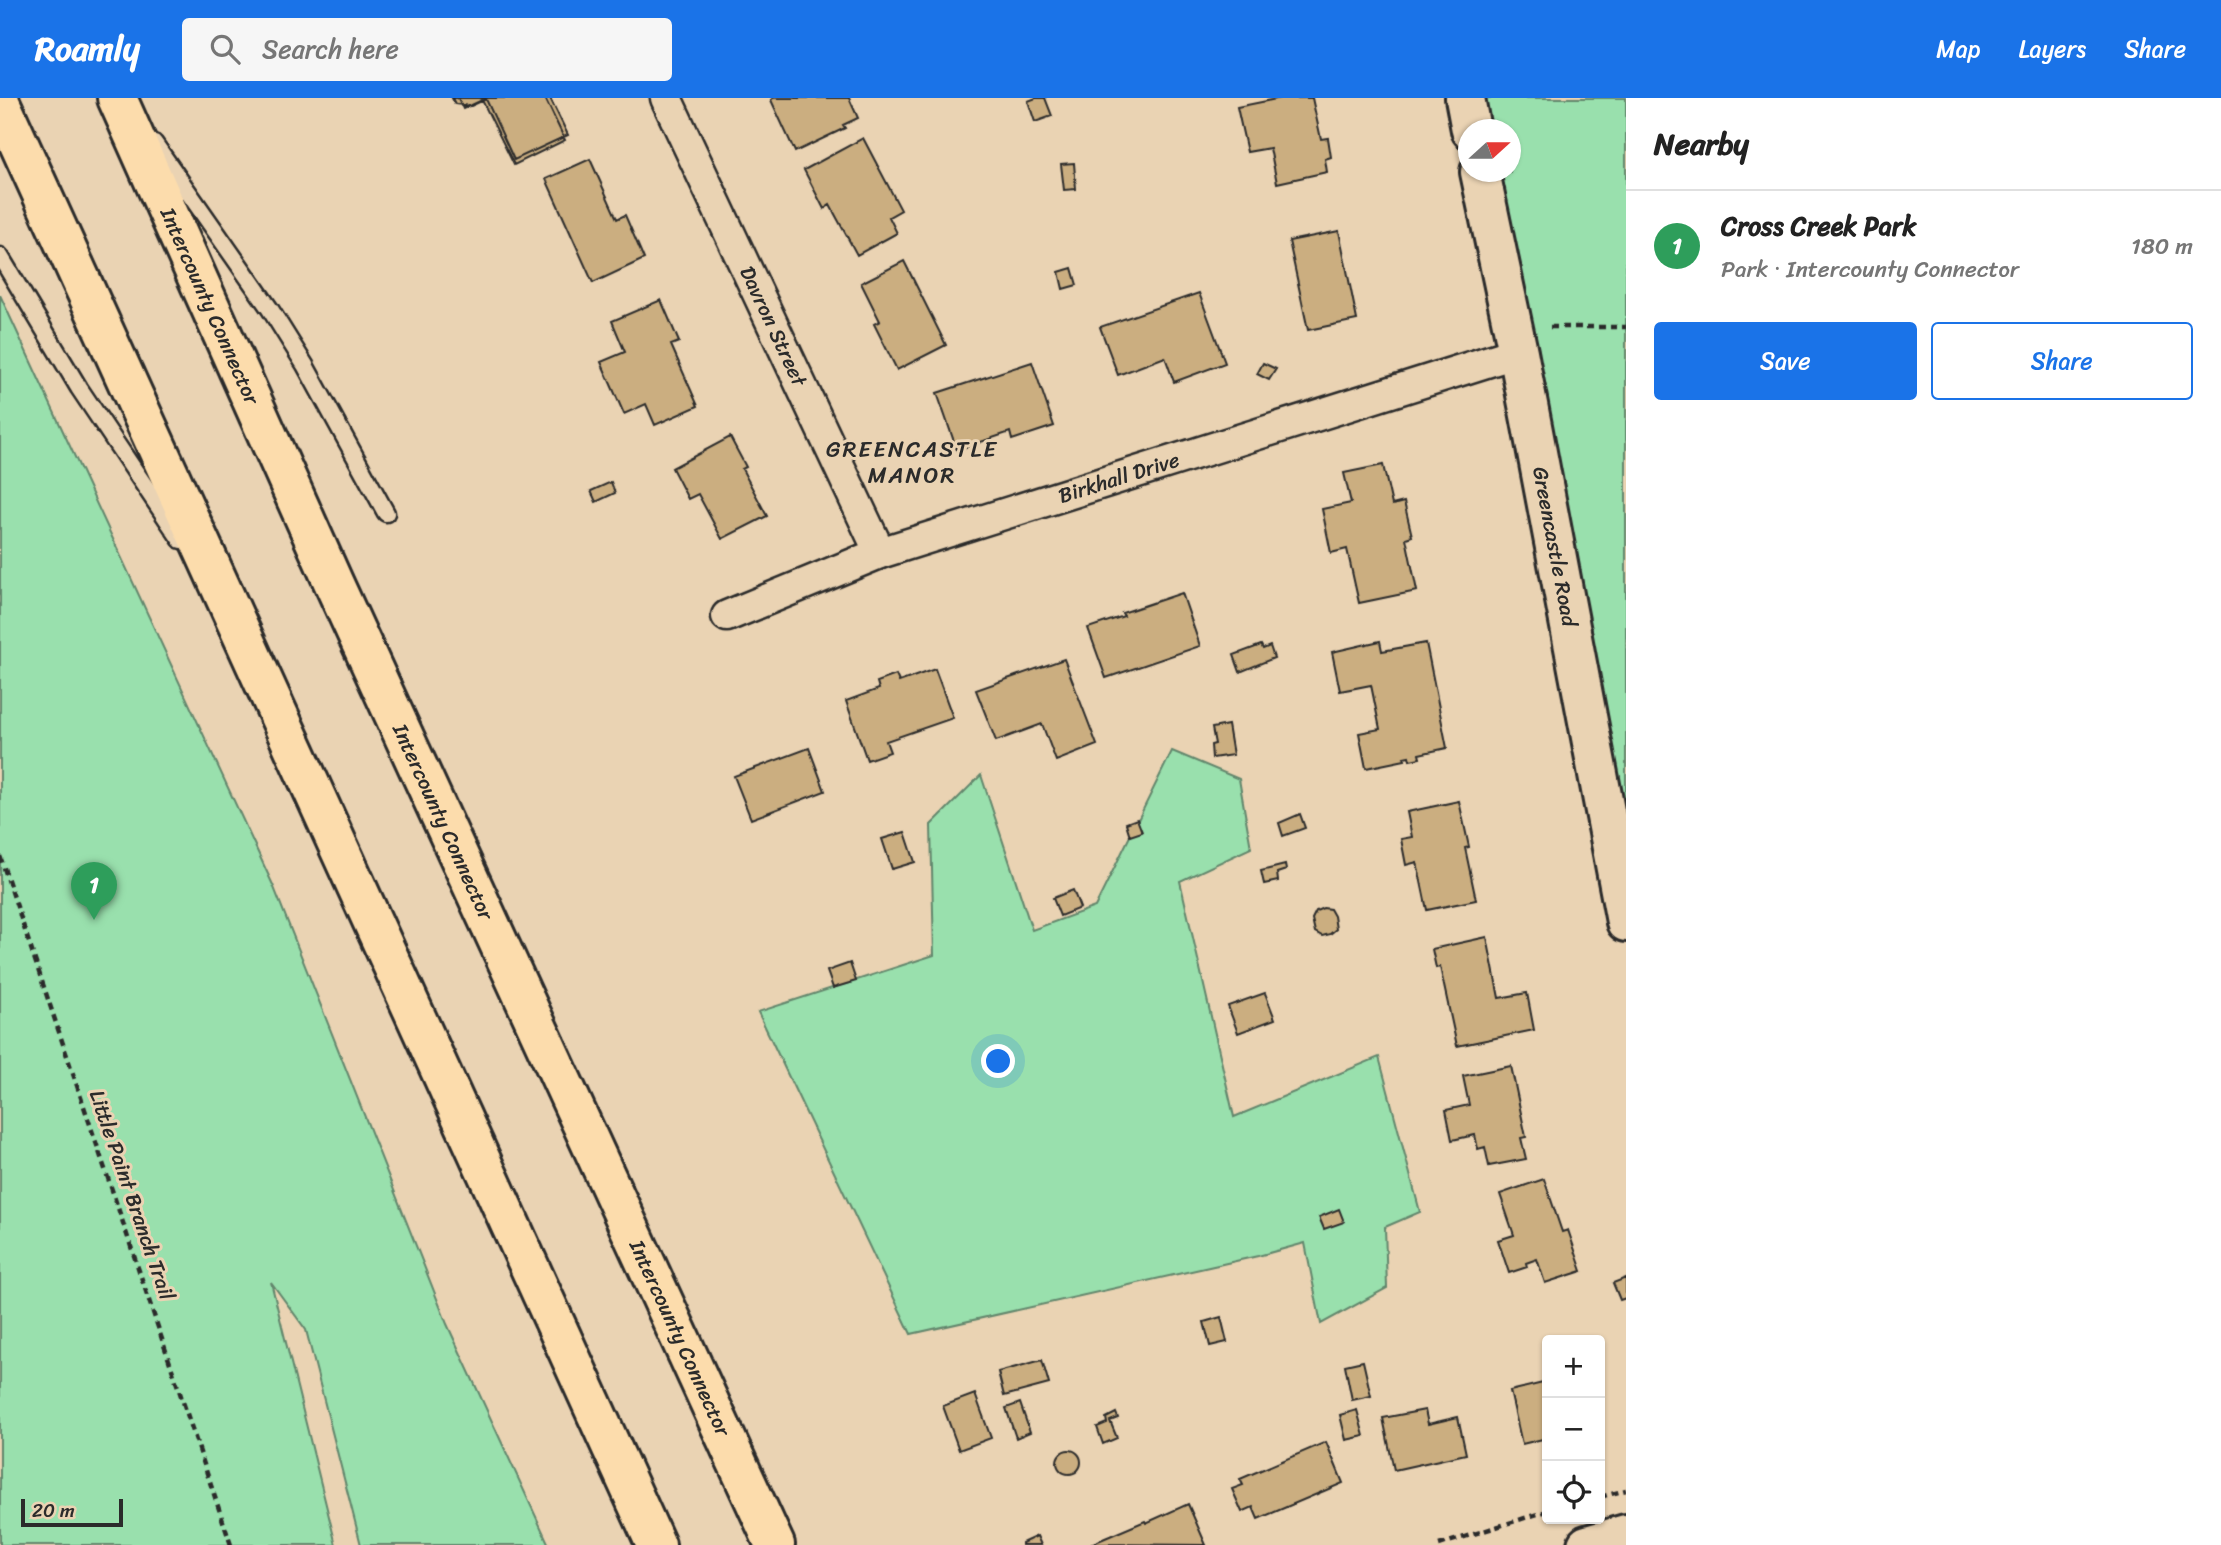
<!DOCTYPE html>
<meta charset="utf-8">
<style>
body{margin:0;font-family:Sriracha,sans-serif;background:#f6f6f6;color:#222}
.controls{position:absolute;right:21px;bottom:21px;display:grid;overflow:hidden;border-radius:7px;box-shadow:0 2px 5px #0004}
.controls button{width:63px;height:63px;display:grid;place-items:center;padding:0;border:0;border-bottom:2px solid #e0e0e0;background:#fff;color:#222;font:35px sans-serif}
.compass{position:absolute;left:1458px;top:21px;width:63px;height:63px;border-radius:50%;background:#fff;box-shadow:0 2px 5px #0004;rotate:69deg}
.scale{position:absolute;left:21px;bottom:18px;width:102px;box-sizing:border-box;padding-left:7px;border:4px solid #2b2b2b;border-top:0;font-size:19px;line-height:24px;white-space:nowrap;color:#2b2b2b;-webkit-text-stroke:5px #ead3b3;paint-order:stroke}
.you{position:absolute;left:999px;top:964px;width:24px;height:24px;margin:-18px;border:5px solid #fff;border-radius:50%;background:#1a73e8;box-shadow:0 0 0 10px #1a73e833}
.badge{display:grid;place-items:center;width:46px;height:46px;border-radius:50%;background:#1a73e8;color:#fff;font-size:23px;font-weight:700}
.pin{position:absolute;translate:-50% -58px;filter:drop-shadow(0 2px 4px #0008)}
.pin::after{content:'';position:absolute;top:37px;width:24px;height:21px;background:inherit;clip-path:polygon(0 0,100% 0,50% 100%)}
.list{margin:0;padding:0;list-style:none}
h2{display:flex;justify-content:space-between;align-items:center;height:91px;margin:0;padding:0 28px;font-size:30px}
h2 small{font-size:23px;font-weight:400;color:#767676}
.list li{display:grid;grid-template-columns:46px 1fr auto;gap:21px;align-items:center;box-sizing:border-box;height:112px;padding:0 28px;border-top:2px solid #e0e0e0}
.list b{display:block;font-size:26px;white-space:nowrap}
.list p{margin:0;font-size:23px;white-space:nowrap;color:#767676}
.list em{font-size:23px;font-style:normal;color:#767676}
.actions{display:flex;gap:14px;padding:21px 28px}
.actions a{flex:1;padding:16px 0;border:2px solid #1a73e8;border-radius:7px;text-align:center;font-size:24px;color:#1a73e8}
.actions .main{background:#1a73e8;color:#fff}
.icon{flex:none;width:38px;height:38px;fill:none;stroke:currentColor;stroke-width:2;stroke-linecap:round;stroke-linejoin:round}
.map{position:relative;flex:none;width:1626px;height:1447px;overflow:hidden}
header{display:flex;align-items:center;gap:42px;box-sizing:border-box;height:98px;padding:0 35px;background:#1a73e8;color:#fff}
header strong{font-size:33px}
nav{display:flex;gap:38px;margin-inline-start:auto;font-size:24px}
.search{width:490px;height:63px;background:#f6f6f6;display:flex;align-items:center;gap:18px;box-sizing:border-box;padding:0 24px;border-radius:7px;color:#767676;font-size:26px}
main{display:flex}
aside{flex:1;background:#fff}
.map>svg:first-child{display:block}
.green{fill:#99e0ad;stroke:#62866c;stroke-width:2}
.building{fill:#cbae80;stroke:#2b2b2b;stroke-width:2}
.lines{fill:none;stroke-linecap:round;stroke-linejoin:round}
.lane-casing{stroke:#2b2b2b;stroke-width:21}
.street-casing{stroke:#2b2b2b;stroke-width:35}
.secondary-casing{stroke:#2b2b2b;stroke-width:44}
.highway-casing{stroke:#2b2b2b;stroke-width:44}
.path{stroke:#2b2b2b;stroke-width:4.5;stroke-dasharray:7 5;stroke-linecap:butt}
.lane{stroke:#ead3b3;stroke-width:16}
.street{stroke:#ead3b3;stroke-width:30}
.secondary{stroke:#ead3b3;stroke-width:38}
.highway{stroke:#fcdcac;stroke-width:38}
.labels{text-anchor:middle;stroke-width:6;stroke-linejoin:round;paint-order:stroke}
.street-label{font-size:21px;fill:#2b2b2b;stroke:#ead3b3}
.neighbourhood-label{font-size:23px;letter-spacing:2px;fill:#2b2b2b;stroke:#ead3b3}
</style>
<header>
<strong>Roamly</strong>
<div class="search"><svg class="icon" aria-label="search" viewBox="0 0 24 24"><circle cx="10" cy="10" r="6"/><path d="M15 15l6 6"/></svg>Search here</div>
<nav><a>Map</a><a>Layers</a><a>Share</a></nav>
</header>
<main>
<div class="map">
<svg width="1626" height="1447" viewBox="0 0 1626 1447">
<rect width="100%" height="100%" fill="#ead3b3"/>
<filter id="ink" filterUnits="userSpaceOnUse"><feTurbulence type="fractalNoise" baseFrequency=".0143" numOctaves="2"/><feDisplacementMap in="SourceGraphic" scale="14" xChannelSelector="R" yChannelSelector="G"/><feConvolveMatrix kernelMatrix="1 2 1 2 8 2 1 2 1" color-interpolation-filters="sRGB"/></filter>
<g filter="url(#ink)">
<path class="green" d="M1465,0H1626V824L1480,74H1510V32L1471,31Z
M0,197L273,787L447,1226L549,1447H361L306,1232L271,1184L336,1447H0Z
M1172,653L1239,681L1251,750L1180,783L1234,1019L1379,959L1420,1114L1385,1129L1387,1190L1321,1226L1305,1145L1258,1158L911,1236L758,914L934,857L931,727L981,677L1032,832L1095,809Z"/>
<path class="building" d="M452,0H550L568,37L514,62L486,1L471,8L455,6Z
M458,0H545L565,42L514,67L482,2L463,11Z
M849,0L858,20L843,27L845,30L795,54L771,2L773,0Z
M1036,0H1045L1052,18L1035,24L1028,3Z
M1281,0H1312L1321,41L1328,40L1331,59L1325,61L1327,74L1277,85L1270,50L1247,54L1237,9Z
M863,40L901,112L889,119L897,135L857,157L830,107L824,111L804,72Z
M590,61L617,121L625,117L644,161L593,185L546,81Z
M1074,65L1076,91L1064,92L1061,66Z
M1339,133L1357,222L1308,232L1289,143Z
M904,163L946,247L897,272L874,226L880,223L861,185Z
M1072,170L1077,187L1063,191L1059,174Z
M1199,195L1225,265L1174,284L1165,259L1118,277L1100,229Z
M661,202L679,244L671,247L698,308L655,327L646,306L624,316L601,264L625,254L612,223Z
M1032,264L1054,328L1012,342L1010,334L957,352L937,295Z
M1263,265L1276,271L1269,282L1257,276Z
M730,339L746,369L742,371L767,418L722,441L698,396L688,401L672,370Z
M1383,367L1392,407L1404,404L1412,438L1406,440L1417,493L1359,505L1347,451L1331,455L1322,411L1351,405L1344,375Z
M611,384L615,395L596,404L591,393Z
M1182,495L1200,548L1106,580L1088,530L1124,518L1122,515Z
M1380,543L1382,553L1426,545L1447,650L1419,656L1420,660L1410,662L1409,658L1404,659L1405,662L1366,670L1359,635L1380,631L1371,587L1340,593L1332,554Z
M1261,547L1263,551L1270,548L1274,560L1240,574L1234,557Z
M1064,561L1097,647L1056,663L1042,626L996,643L976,592Z
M935,571L953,620L886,643L890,654L867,662L846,603L879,591L877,584L896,577L899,584Z
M1228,627L1233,657L1212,660L1211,647L1215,646L1212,630Z
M809,650L825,693L751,721L734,678Z
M1459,703L1469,749L1465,750L1476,802L1427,812L1417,764L1406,767L1401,741L1412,739L1407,714Z
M1300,716L1305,730L1283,738L1279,725Z
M1137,721L1142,734L1130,738L1126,725Z
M905,734L915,764L892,771L882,741Z
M1285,767L1286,772L1277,775L1278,783L1264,786L1261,773Z
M1073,792L1080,810L1060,818L1053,800Z
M1323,810L1330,811L1334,818L1336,831L1330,836L1322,838L1315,834L1312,821L1316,813Z
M1487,839L1499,900L1527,895L1534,932L1457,948L1440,869L1436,870L1432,851Z
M850,865L856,883L833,890L827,873Z
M1265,895L1275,921L1238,935L1228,908Z
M1511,968L1526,1039L1521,1040L1526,1061L1489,1068L1485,1049L1478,1051L1475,1037L1452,1042L1446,1012L1469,1007L1463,978Z
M1544,1081L1562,1134L1568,1132L1582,1173L1545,1185L1537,1161L1526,1165L1527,1169L1509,1175L1498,1142L1514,1137L1500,1096Z
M1339,1111L1344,1124L1324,1131L1319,1119Z
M1626,1180V1200L1620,1202L1613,1185Z
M1221,1219L1227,1244L1210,1248L1204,1224Z
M1042,1262L1049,1286L1004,1298L998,1274Z
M1363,1263L1371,1298L1352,1302L1345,1267Z
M1547,1284V1340L1522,1346L1510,1293Z
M975,1296L991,1340L959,1352L943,1308Z
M1020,1305L1030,1334L1016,1340L1006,1310Z
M1357,1312L1364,1338L1346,1342L1340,1317Z
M1425,1312L1428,1326L1458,1319L1466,1356L1394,1372L1383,1320Z
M1116,1315L1118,1320L1110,1323L1117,1340L1103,1346L1097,1329L1107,1325L1106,1320Z
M1326,1344L1343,1385L1258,1421L1253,1409L1242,1414L1232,1391L1243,1387L1240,1381Z
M1057 1364a12 12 0 1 1 24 0a12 12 0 1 1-24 0Z
M1188,1406L1206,1447L1091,1446L1145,1423L1146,1425Z
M1037,1438L1041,1447H1022V1445Z"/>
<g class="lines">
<g class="lane-casing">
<path id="lane" d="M154,45L270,211L305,267L386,415
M0,158L79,290L181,442"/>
</g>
<g class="street-casing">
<g id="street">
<path id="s1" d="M666,0L880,455"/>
<path id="s2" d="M727,518L880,455L1518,254"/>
</g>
</g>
<g class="secondary-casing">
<g id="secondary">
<path d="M1465,0L1471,32"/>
<path id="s3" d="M1480,74L1518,254L1626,824"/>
<path d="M1587,1447L1626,1436"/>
</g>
</g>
<g class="highway-casing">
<g id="highway">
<path id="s4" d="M117,0L334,486L775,1447"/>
<path d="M0,4L656,1447"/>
</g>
</g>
<path class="path" d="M1550,229H1626
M0,758L231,1447
M1600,1399L1626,1392
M1439,1447L1547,1413"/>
<use href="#lane" class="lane"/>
<use href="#street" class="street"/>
<use href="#secondary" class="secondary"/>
<use href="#highway" class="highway"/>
</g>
</g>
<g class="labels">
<g class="street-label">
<text dy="7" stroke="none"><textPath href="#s4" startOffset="228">Intercounty Connector</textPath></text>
<text dy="7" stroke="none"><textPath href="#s1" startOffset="252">Davron Street</textPath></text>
<text dy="7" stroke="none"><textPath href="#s2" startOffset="416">Birkhall Drive</textPath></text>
<text dy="7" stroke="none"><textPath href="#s3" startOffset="382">Greencastle Road</textPath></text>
<text dy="7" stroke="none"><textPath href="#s4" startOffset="794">Intercounty Connector</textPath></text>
<text transform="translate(132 1097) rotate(71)" y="7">Little Paint Branch Trail</text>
<text dy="7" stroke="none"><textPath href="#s4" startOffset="1362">Intercounty Connector</textPath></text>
</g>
<g class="neighbourhood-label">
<text x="912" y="359">GREENCASTLE<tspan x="912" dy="26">MANOR</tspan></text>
</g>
</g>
</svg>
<div class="controls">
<button>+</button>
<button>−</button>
<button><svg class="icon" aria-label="locate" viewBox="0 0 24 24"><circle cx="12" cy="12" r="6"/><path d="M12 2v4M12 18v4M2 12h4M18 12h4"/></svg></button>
</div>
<svg class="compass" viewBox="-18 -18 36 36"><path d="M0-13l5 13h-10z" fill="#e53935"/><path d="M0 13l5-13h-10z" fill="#767676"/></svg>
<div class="scale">20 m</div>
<div class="you"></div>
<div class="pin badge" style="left:94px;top:822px;background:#2e9e5b">1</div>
</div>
<aside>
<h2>Nearby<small></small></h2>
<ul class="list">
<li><span class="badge" style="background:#2e9e5b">1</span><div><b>Cross Creek Park</b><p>Park · Intercounty Connector</p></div><em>180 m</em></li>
</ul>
<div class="actions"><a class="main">Save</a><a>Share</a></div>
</aside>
</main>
